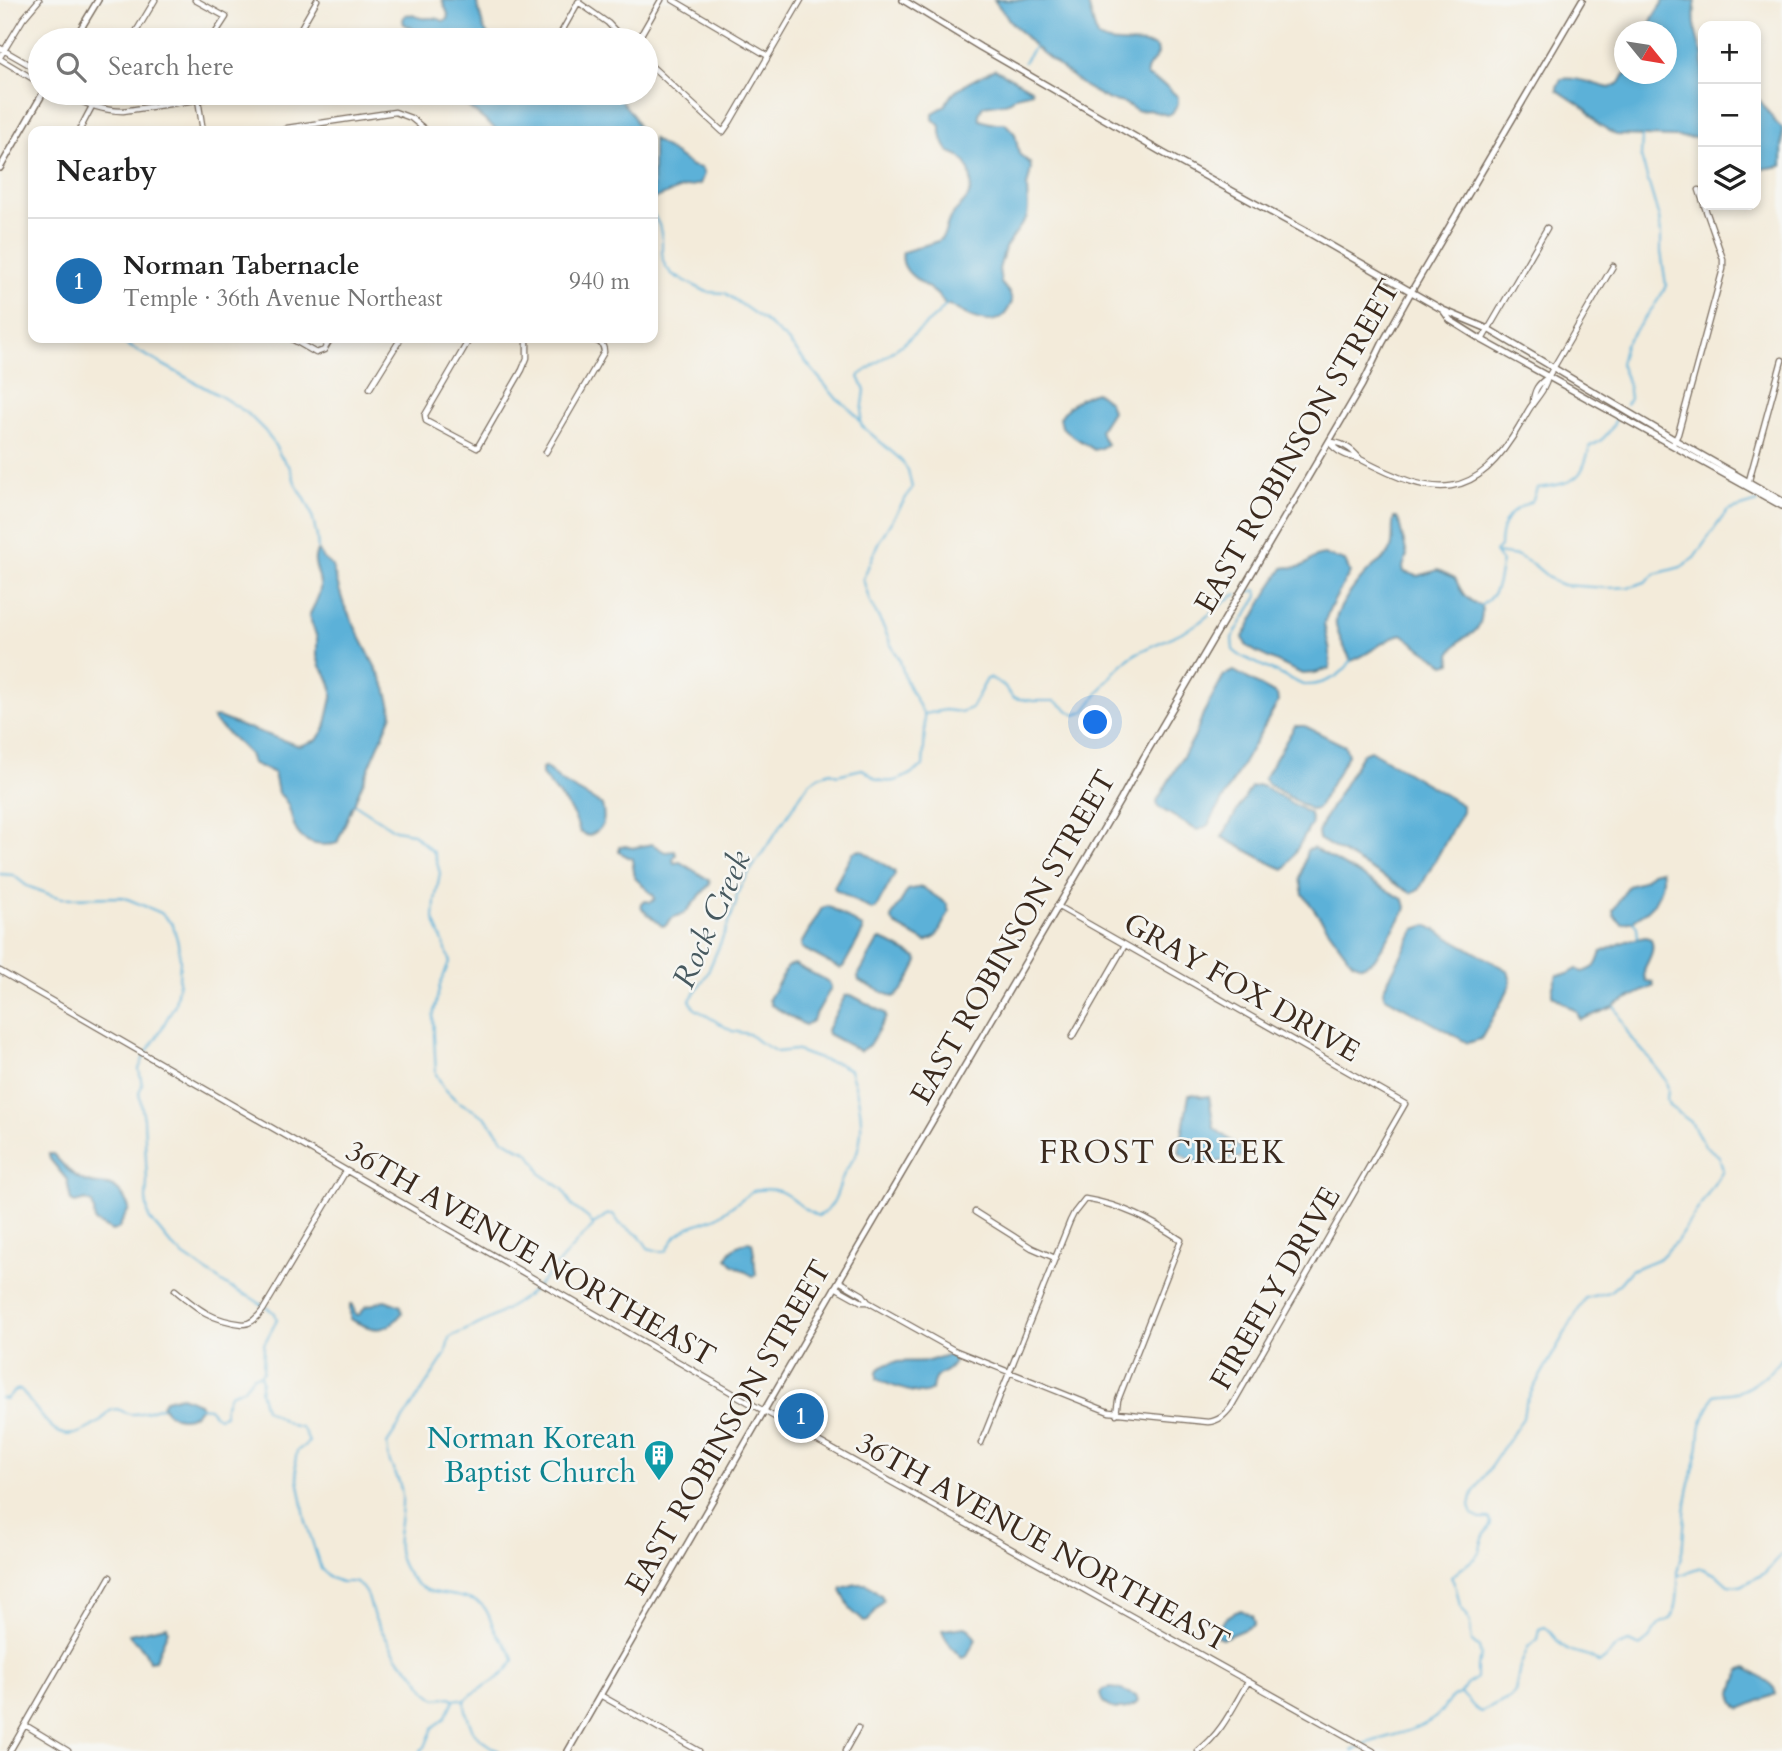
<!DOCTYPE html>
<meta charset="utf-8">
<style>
body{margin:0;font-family:Cardo,serif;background:#f6f6f6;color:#222}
.controls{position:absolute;right:21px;top:21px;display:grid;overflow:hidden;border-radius:14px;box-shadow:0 4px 10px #0003}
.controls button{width:63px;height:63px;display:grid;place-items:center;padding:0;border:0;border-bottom:2px solid #e0e0e0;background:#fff;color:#222;font:35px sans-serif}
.compass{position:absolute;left:1614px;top:21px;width:63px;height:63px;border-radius:50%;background:#fff;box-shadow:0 4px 10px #0003;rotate:120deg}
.you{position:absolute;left:1096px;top:723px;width:24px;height:24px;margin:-18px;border:5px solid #fff;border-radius:50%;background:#1a73e8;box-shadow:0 0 0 10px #1a73e833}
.badge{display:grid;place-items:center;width:46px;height:46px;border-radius:50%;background:#1f6fb2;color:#fff;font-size:23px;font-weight:700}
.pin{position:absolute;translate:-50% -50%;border:4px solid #fff;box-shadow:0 2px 7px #0006}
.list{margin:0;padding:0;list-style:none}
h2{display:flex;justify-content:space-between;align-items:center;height:91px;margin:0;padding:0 28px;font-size:30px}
h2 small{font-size:23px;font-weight:400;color:#767676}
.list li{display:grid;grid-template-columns:46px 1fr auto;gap:21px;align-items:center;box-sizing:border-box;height:126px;padding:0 28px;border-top:2px solid #e0e0e0}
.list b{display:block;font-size:26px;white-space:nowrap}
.list p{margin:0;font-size:23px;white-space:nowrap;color:#767676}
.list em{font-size:23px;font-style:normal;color:#767676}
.icon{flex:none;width:38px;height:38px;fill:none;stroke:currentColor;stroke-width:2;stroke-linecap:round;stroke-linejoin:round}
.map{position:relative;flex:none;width:1782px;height:1751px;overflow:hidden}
.search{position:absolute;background:#fff;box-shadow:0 4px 10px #0003;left:28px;top:28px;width:630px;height:77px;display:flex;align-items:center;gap:18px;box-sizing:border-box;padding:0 24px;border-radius:38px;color:#767676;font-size:26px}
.panel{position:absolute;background:#fff;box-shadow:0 4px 10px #0003;left:28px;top:126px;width:630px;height:217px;border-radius:14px}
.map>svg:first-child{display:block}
.water{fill:#5cb1d8;stroke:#4c6e7b;stroke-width:2}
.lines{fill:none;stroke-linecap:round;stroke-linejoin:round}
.stream{stroke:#5cb1d8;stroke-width:2}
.minor-casing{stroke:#7b6e60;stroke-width:7}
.tertiary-casing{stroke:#7b6e60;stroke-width:8}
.minor{stroke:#fff;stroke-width:4.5}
.tertiary{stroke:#fff;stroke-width:5}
.labels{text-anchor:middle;stroke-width:5;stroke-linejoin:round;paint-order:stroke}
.street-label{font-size:30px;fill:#3b2a1e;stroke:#f6f6f2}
.culture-label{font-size:30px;fill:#0d838f;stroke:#f6f6f2;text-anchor:end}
.water-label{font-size:32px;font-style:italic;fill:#47595f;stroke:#f6f6f2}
.neighbourhood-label{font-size:32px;letter-spacing:2px;fill:#3b2a1e;stroke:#f6f6f2}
</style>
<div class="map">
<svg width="1782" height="1751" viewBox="0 0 1782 1751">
<rect width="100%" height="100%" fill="#f6f6f2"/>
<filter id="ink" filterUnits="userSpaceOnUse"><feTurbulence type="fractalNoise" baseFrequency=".0143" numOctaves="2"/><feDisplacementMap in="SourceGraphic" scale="14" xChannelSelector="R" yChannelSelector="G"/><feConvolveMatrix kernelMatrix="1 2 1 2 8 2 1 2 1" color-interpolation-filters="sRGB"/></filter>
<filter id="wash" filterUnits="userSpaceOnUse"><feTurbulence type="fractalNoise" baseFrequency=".00686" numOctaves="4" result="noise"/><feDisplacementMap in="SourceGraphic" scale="28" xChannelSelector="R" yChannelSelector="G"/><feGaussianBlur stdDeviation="1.57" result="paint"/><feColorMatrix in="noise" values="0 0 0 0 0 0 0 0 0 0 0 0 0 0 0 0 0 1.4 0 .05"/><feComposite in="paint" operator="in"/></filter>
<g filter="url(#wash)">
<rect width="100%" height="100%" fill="#f3ebda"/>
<path class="water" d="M442,0H476L484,29L491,40H445L429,33H421L404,24L403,20L405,15C413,13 414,17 422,18C431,19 435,16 443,21L447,20L448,14Z
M994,0H1087L1097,37C1114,49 1139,38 1157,48L1158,54C1154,62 1145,67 1147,76L1166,86L1178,97V105L1172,113L1167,115L1149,110L1137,111L1124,103L1109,100L1085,87L1035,47L1011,22Z
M1664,0H1696C1692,20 1696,37 1703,56V138L1616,135L1597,123L1586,109L1557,90V87L1561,79C1577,76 1594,85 1610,88L1620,83L1625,74H1666V32L1649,31C1649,20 1658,10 1664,0Z
M995,69L1031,89L1032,92L1016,96L1011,101L1005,103L983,106L979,114L980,120L990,123H1005L1015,134L1019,154L1030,163L1031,169L1027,187L1028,208L1027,217L1005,248L999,269L1001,283L1010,294L1012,302C1010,306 1007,313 1003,316C987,329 963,313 949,305H945C936,285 897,278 903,252L938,241C947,235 945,227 950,218C955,210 963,205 968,197C974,185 971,165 960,157C957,154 953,154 950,152C944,148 940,135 941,127L933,119V113L945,106C952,87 978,78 995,69Z
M451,93H617C620,102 626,106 632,114C636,120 636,126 641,131H498Z
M1756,97C1767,105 1770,120 1782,128V166L1756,170Z
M653,139L692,166L701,168L704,174L700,184L682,188L653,199Z
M1096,392L1109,402L1112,411L1100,430L1102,437L1107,444L1101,448L1094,450L1067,432L1062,427L1060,418C1067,405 1082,396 1096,392Z
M1394,518H1397L1399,522L1407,555L1403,567L1404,572L1418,576L1438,570L1455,578C1462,594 1465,599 1481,606C1483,614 1481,626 1474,632C1470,636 1464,636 1460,641C1456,645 1453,650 1450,654L1451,663L1446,665L1423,650L1402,634C1383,639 1370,655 1351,661C1346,649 1338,638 1336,625C1333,610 1362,576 1374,566C1380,561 1387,558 1390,551C1395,541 1391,528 1394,518Z
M318,550L323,558L332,566L344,605L386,688L391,707L392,714L355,801V804L353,805L337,843C330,846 322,845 315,844C284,836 299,808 278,793L274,773L252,763L249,754L240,745L214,721L213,718L218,717L246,728H249L299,746L317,740L325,728L332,698V688L328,677L320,666L317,656V638L309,616C313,607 319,598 320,589C322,575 309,562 318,550Z
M1325,555L1345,561L1350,572L1329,610L1324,624L1330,651V668L1315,673L1302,674L1256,652L1246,645L1243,637L1270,588L1283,568C1290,566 1296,569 1302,566C1313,561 1309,557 1325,555Z
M1234,671L1277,695L1278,702L1208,825L1199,830L1195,829L1158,807L1157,801L1195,736L1203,714L1224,675Z
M1295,726H1305L1345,746L1348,755L1317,809L1311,810L1268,784L1264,778Z
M1370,750L1462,805V812L1420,888L1411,893L1319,839L1318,833L1322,823L1363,753Z
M545,767L562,782L602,805C606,821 604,830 588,836L580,832L574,816L566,804L542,775V768Z
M1257,785L1264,787L1310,814L1312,823L1286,868L1284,869L1274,865L1222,837L1251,787Z
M652,844L665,852L675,851L676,855L673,859L674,863L680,862L709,880L710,884L685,913L672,918L666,925L662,926L642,909L641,903L646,901L651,902L655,899L654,896L635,878L632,859L619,852V847L626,846L632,848Z
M1313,848L1404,900L1406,907L1405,911L1374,960L1362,966L1352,962L1303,894L1300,879L1307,850Z
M861,850L894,871L895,874L876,908L872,910L835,889L834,887L853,852Z
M1661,870C1665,882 1657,903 1647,911C1642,915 1637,916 1633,921L1622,924L1614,916L1613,911L1628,886L1638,883L1645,879L1652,872Z
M922,887L947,904L949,912L936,937L926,942L895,925L891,918L908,890Z
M828,906L862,927L863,931L843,967L839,968L802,948L801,944L822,908Z
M1427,925L1508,971L1511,982L1507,992L1481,1039L1468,1043L1384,996L1383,990L1415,929Z
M1646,937L1651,939C1658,957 1638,966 1646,981L1653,982L1654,986L1616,1004L1614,1007L1580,1020L1577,1012L1552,995V990L1557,975L1568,974L1577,969L1582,972C1597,968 1596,966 1601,952C1607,950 1612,947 1617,945C1626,940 1637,939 1646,937Z
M882,939L917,958L918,962C911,974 905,992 893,997L859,981L858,976L877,942Z
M794,964L829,982L831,988L812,1021L805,1025L771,1005L769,999L788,966Z
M851,995L885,1013L886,1017L869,1045L860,1051L828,1034L827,1030L845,996Z
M1194,1094L1202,1097L1209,1096L1214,1128L1244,1151L1245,1155L1244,1156C1236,1159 1230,1159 1222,1161C1203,1165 1195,1164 1179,1153L1189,1095Z
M49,1154H53C62,1164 74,1178 87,1182C93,1184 102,1184 108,1185C119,1188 127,1200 129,1209L118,1229L112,1231L95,1222L94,1211L92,1203L86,1200L75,1203L71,1201L67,1180L50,1159Z
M749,1241L752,1243C755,1253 754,1264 756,1275L753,1276L732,1264L727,1258C731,1248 740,1244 749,1241Z
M385,1300L401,1306L402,1313C386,1335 372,1331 350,1319V1305H353L355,1314L357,1315L360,1314L365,1307Z
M951,1354L954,1362C946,1378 934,1368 932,1390C929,1392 925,1394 921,1393C912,1393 885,1384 877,1379V1371C890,1357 911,1363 928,1361C935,1359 943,1356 951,1354Z
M181,1396L199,1403L201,1407C191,1423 170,1421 162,1405L165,1400Z
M856,1584H867L882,1596L883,1600L868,1621L864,1622L851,1610L841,1591L842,1588Z
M1241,1610L1252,1616L1254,1623L1252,1626L1226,1637L1222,1638L1217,1636C1217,1623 1229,1614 1241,1610Z
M167,1626L168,1631L155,1660L149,1661C145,1649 140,1645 130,1637L129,1634Z
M965,1627L969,1629L976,1639L966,1657L962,1658C955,1652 944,1639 942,1630Z
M1747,1668L1771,1685L1774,1688L1776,1694L1740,1709C1727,1699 1735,1685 1740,1672L1741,1670Z
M1110,1688L1119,1689L1136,1696L1138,1702C1126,1713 1102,1712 1100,1693L1103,1690Z"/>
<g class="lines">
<path class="stream" d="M1024,62L1035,46
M114,338L222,397L247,413L265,431L273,442L280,455L290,468L296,485L304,497L311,511L317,537L318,550
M1626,404L1630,399L1628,383L1620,364L1625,344L1654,306L1663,292L1666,285L1661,252V235L1659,218L1641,157L1642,136
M861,420L865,390L859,377L860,375L904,343L936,316L946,305
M1496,553L1518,556L1534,565L1553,581L1563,585L1607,588L1631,587L1645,582L1655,574L1681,567L1694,558L1722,518L1728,511L1758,502
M1243,593L1257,590L1258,596L1232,638L1233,650L1239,655L1303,685C1321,686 1343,677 1351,660
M1480,606C1499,594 1497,583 1502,562L1495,552L1500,547C1500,531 1504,516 1519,508C1532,500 1532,505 1537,488C1550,486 1571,485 1580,473C1585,466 1588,454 1590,446C1602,442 1611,431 1616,419
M925,714L945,710L961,712L971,708L987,679L990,678L1003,685L1013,698L1034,701H1055L1075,715L1084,712C1101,691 1115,664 1139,652C1159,642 1180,635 1198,623C1212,614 1222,601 1237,594
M355,804L395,830L412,833L434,853L440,873L435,901L434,919L450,960L440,985L433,1017L436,1074L444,1088L456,1100L485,1117L503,1139L516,1147L528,1152L537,1164L541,1174L563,1189L572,1206L588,1218L592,1224
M0,874L13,875L27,886L51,895L62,898L123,897L161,913L173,925L178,943L180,959L179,982L175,1004L157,1037L145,1054L139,1069L142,1085L139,1093L144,1119L147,1182L146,1200L149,1218L172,1246L184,1256L231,1288L250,1297L275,1313L277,1320L264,1344L263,1372L260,1374L262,1381L260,1391L265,1409L291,1425L301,1427L304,1431L309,1442L297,1451L295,1463L306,1522L321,1569L331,1578L341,1582H355L362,1588L368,1597L374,1617L397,1657L415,1674L428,1693L436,1699L451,1697L454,1700L459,1699L463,1701
M1633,921L1637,927L1638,938
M0,1398L6,1399L14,1391L20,1389C25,1393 26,1397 30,1402C53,1429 61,1449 99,1422C103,1419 106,1414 110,1411C118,1406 123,1413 130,1414C140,1415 153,1409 162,1407
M199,1407L209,1408L214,1414L219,1417L225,1415V1407L230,1394L243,1389L253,1376L259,1375
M1680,1575L1701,1568L1717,1575L1728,1585L1741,1586L1765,1573L1782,1554
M1461,1694C1470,1700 1472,1708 1481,1712L1510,1698L1515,1692L1520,1667L1528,1647L1537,1639L1539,1629L1545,1627C1553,1634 1558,1644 1567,1649C1578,1655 1590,1653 1599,1663C1607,1660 1608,1655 1614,1649C1618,1645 1624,1644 1629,1642L1639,1647C1651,1641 1652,1631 1660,1624C1665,1620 1670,1621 1673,1615C1679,1605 1678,1579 1678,1568C1679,1563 1681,1557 1682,1552C1684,1536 1684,1520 1686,1504C1688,1486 1694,1469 1698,1451C1700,1443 1699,1434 1701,1425C1704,1415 1710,1405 1714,1395C1723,1393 1733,1394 1742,1390C1753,1386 1775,1369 1782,1358
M464,1701C481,1684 501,1683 514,1660C513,1650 502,1643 497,1634C491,1625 490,1613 483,1606C479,1602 473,1600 468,1599C442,1591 424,1598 407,1573C388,1545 404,1524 402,1495C401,1483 396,1475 391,1465C388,1459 388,1451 387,1444L442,1360L446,1353L449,1338C457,1333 465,1331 473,1327C491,1319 509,1308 525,1297C551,1277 568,1248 593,1227V1224C601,1221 604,1213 613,1214L620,1224L640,1236L648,1248L662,1252L666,1251L676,1236L689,1227L717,1217L753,1191C789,1183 790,1204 818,1216C835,1209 837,1192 843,1176C847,1167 854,1160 857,1152C866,1126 859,1095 850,1070L837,1063L822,1060L795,1050L777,1052L759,1042L749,1034L732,1031L694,1008L690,1000L707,974L726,930L736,903L737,894L743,882L809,783L819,776L831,772L837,775L862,769C867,771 871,776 876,779C894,787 909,775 923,766L925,731L924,715L906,681L899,658L891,645L884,628L870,602L863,579L878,543L912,488L908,470L900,459L862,426C858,414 846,405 836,398L788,341L765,321L725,293L707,292L673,275L666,267L663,261L662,251V238L659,225L653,214
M464,1702C470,1730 473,1738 499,1751
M1365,1744C1386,1736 1415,1732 1433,1719C1446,1711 1444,1699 1461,1693L1466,1685L1477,1678V1665L1481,1656L1479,1648L1472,1642L1470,1624L1467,1615L1460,1606L1456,1587L1451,1577L1476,1557L1480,1551C1480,1541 1486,1533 1491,1524L1490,1519H1480L1473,1515L1470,1506L1473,1493L1523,1418L1525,1405L1533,1389L1585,1298L1609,1292L1620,1283L1631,1270L1660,1258L1677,1241L1723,1170L1719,1156L1705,1146L1691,1122L1669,1106L1667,1100L1668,1089L1666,1081L1650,1059L1630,1037L1615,1007
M420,1751L425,1747L433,1728L445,1718L454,1701
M1352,1751L1360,1747"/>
</g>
</g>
<g filter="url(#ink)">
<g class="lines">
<g class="minor-casing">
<path id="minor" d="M195,0L226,17L211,40
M673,0L768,56
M578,2L608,23L624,40
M562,31L579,1
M131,40L155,0
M294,40L317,0
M374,40L378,38
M638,40L661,0
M0,48L40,71
M0,57L23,19L39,0
M0,59L40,83
M646,61L723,132L730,122L801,0
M63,93C82,103 102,111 123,111L243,93
M75,93L89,103
M197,93L203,131
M79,131L99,93
M282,131L287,128L395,112L411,118L427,131
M1699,190L1703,202
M290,338L316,353L324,350L331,338
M470,338L425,415L426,421L477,448L522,370L527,358V338
M1482,340L1547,228
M370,388L401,338
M1533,402C1534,390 1538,384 1547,378
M1329,442C1341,442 1352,449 1360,459C1348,457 1336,451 1329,442Z
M1674,442L1678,434L1723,269V259L1704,205
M546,452L604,352C604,342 597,341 588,338
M1360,459C1434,498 1475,504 1521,423C1525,417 1528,410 1532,405C1539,395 1545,389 1548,377L1613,266
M1748,484L1782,360
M0,971L748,1402L1373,1751
M1072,1037L1125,945
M975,1212L1032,1248L1055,1258
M839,1281L863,1295L868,1302
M835,1287L862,1302H868L954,1350L1109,1412L1208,1422C1219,1421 1225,1415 1231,1407L1405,1104L1057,906
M175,1290C199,1310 211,1320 243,1324C252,1324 258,1317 263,1310L346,1171
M981,1443L1070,1221L1074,1213L1085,1199C1122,1205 1151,1220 1181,1240L1118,1400L1116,1414
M600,1695L699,1751
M25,1725L68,1751
M10,1751L110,1577
M845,1751L858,1728
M1198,1751C1222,1733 1233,1707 1248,1682"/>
</g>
<g class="tertiary-casing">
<path id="tertiary" d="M903,0L980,47L1163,153L1309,233L1443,310L1488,329L1675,440L1782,501
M74,40L98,0
M0,168L43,93
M1443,310L1450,320L1482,340L1782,506
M568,1751L847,1267L1121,799L1144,757L1362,385L1383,342L1411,292L1582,0"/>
</g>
<use href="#minor" class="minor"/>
<use href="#tertiary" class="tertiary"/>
</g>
</g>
<defs>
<g id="building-pin" transform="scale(1.575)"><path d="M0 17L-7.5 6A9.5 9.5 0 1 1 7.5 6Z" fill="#0f9aa8" stroke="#f6f6f2"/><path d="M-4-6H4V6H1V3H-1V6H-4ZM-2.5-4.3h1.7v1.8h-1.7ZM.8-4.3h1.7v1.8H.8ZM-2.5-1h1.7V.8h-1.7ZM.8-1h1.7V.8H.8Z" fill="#fff"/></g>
</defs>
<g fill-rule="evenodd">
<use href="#building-pin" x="659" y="1455"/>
</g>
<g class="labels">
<g class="street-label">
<text transform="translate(1297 446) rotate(-60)" y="10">EAST ROBINSON STREET</text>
<text transform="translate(1013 937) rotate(-60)" y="10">EAST ROBINSON STREET</text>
<text transform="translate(1242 987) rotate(30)" y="10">GRAY FOX DRIVE</text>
<text transform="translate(531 1253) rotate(30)" y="10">36TH AVENUE NORTHEAST</text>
<text transform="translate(1275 1288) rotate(-60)" y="10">FIREFLY DRIVE</text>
<text transform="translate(728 1427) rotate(-60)" y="10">EAST ROBINSON STREET</text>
<text transform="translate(1043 1542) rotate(29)" y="10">36TH AVENUE NORTHEAST</text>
</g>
<g class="culture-label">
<text x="636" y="1448">Norman Korean<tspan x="636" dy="34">Baptist Church</tspan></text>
</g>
<g class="water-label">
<text transform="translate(711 919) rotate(-66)" y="11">Rock Creek</text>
</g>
<g class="neighbourhood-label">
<text x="1163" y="1163">FROST CREEK</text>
</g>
</g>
</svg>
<div class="controls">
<button>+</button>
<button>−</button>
<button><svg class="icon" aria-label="layers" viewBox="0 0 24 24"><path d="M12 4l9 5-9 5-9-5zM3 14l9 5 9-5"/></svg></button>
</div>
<svg class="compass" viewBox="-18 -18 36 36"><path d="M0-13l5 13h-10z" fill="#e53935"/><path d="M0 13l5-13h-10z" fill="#767676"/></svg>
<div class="you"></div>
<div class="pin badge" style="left:801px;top:1416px">1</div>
<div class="search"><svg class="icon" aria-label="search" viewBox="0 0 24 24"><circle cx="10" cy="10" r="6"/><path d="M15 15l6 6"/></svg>Search here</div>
<section class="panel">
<h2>Nearby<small></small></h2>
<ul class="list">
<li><span class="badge">1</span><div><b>Norman Tabernacle</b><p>Temple · 36th Avenue Northeast</p></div><em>940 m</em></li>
</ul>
</section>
</div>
